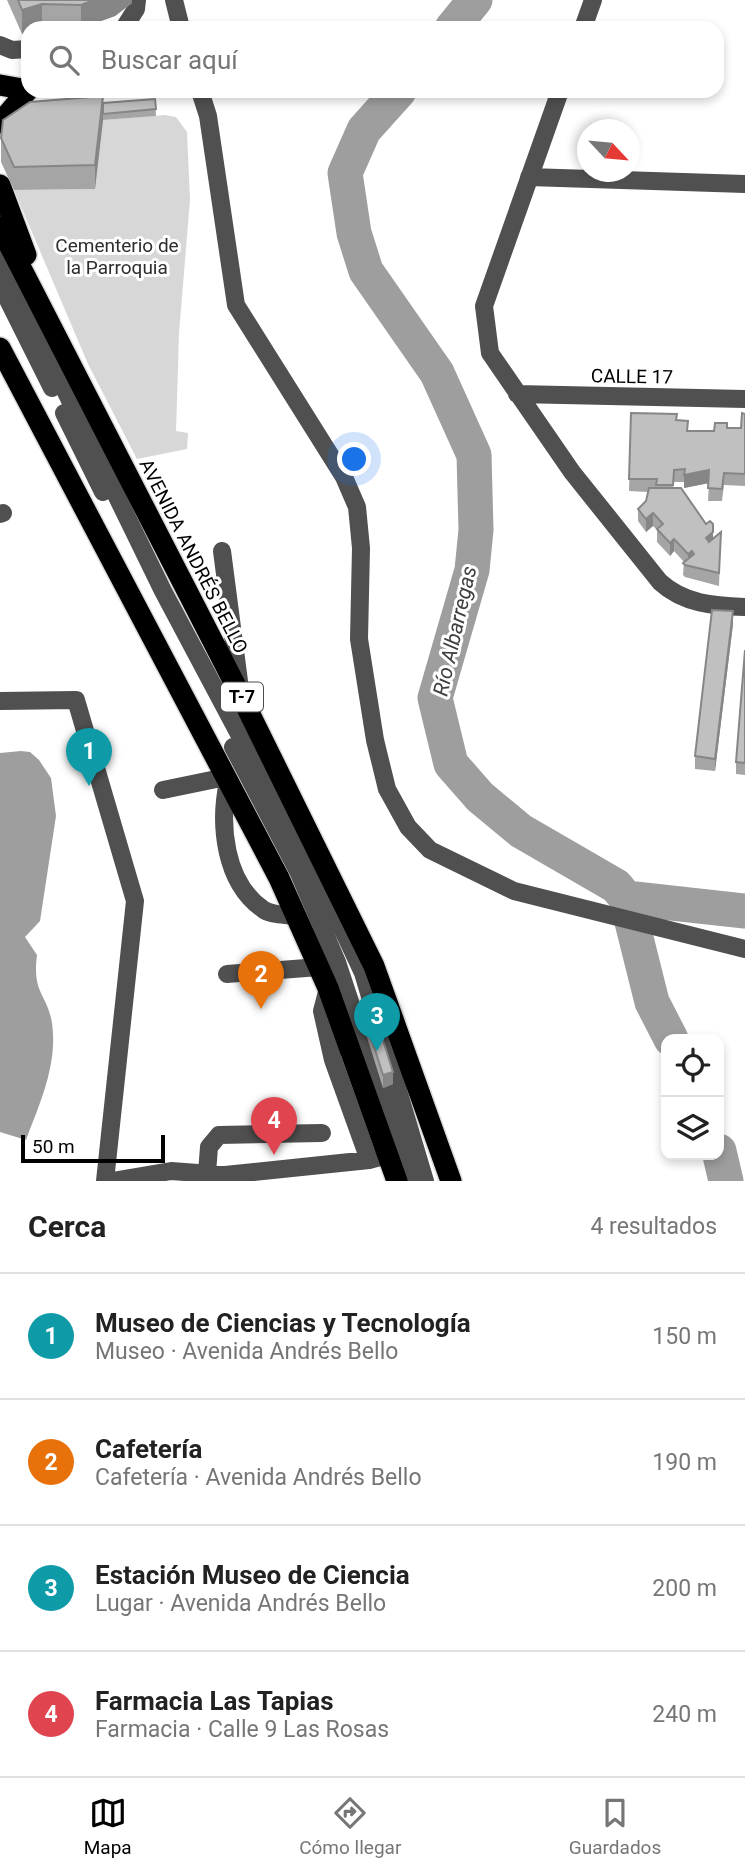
<!DOCTYPE html>
<html lang="es">
<meta charset="utf-8">
<style>
body{margin:0;font-family:Roboto,sans-serif;background:#f2f2f2;color:#222}
.controls{position:absolute;right:21px;bottom:21px;display:grid;overflow:hidden;border-radius:14px;box-shadow:0 4px 10px #0003}
.controls button{width:63px;height:63px;display:grid;place-items:center;padding:0;border:0;border-bottom:2px solid #e0e0e0;background:#fff;color:#222;font:35px sans-serif}
.compass{position:absolute;left:577px;top:119px;width:63px;height:63px;border-radius:50%;background:#fff;box-shadow:0 4px 10px #0003;rotate:116deg}
.scale{position:absolute;left:21px;bottom:18px;width:144px;box-sizing:border-box;padding-left:7px;border:4px solid #000;border-top:0;font-size:19px;line-height:24px;white-space:nowrap;color:#000;-webkit-text-stroke:5px #fff;paint-order:stroke}
.you{position:absolute;left:355px;top:460px;width:24px;height:24px;margin:-18px;border:5px solid #fff;border-radius:50%;background:#1a73e8;box-shadow:0 0 0 10px #1a73e833}
.badge{display:grid;place-items:center;width:46px;height:46px;border-radius:50%;background:#000;color:#fff;font-size:23px;font-weight:700}
.pin{position:absolute;translate:-50% -58px;filter:drop-shadow(0 2px 4px #0008)}
.pin::after{content:'';position:absolute;top:37px;width:24px;height:21px;background:inherit;clip-path:polygon(0 0,100% 0,50% 100%)}
.list{margin:0;padding:0;list-style:none}
h2{display:flex;justify-content:space-between;align-items:center;height:91px;margin:0;padding:0 28px;font-size:30px}
h2 small{font-size:23px;font-weight:400;color:#767676}
.list li{display:grid;grid-template-columns:46px 1fr auto;gap:21px;align-items:center;box-sizing:border-box;height:126px;padding:0 28px;border-top:2px solid #e0e0e0}
.list b{display:block;font-size:26px;white-space:nowrap}
.list p{margin:0;font-size:23px;white-space:nowrap;color:#767676}
.list em{font-size:23px;font-style:normal;color:#767676}
.icon{flex:none;width:38px;height:38px;fill:none;stroke:currentColor;stroke-width:2;stroke-linecap:round;stroke-linejoin:round}
.map{position:relative;flex:none;width:745px;height:1181px;overflow:hidden}
.search{position:absolute;background:#fff;box-shadow:0 4px 10px #0003;left:21px;right:21px;top:21px;height:77px;display:flex;align-items:center;gap:18px;box-sizing:border-box;padding:0 24px;border-radius:21px;color:#767676;font-size:26px}
.sheet{height:595px;background:#fff}
nav{display:flex;justify-content:space-around;align-items:center;box-sizing:border-box;height:98px;border-top:2px solid #e0e0e0;background:#fff;font-size:19px;color:#767676}
nav a{display:grid;justify-items:center;gap:4px}
nav .on{color:#000}
.map>svg:first-child{display:block}
.green{fill:#d7d7d7}
.water{fill:#9e9e9e}
.lines{fill:none;stroke-linecap:round;stroke-linejoin:round}
.river{stroke:#9e9e9e;stroke-width:35}
.highway-casing{stroke:#dbdbdb;stroke-width:24}
.minor{stroke:#505050;stroke-width:18}
.highway{stroke:#000;stroke-width:21}
.wall{fill:#a5a5a5}
.shaded-wall{fill:#868686}
.building{fill:#c0c0c0;stroke:#868686;stroke-width:2}
.labels{text-anchor:middle;stroke-width:6;stroke-linejoin:round;paint-order:stroke}
.shield{fill:#fff;stroke:#4c4c4c;stroke-width:2}
.shield-label{font-size:18px;font-weight:bold;fill:#000}
.park-label{font-size:19px;fill:#2e2e2e;stroke:#fff}
.street-label{font-size:19px;fill:#000;stroke:#fff}
.water-label{font-size:21px;font-style:italic;fill:#3f3f3f;stroke:#fff}
</style>
<div class="map">
<svg width="745" height="1181" viewBox="0 0 745 1181">
<rect width="100%" height="100%" fill="#fff"/>
<path class="green" d="M165,115L176,117L187,132L190,200L179,333L176,431L188,433L187,449L137,459L88,364L14,190L95,189L103,120Z"/>
<path class="water" d="M21,751L30,752L39,760L51,778L56,816L40,921L25,937L37,955C32,994 47,993 52,1023C58,1064 40,1103 26,1140L0,1132V753Z"/>
<g class="lines">
<path class="river" d="M452,28L475,0
M399,91L364,130L345,173L354,233L366,271L437,373L474,455L476,530L472,570L435,698L451,764L480,797L521,831L616,886L626,898L652,1002L671,1039
M626,898L745,911
M719,1151L726,1181"/>
<g class="highway-casing">
<path id="highway" d="M0,85L28,90
M0,123L28,90
M0,185L26,255
M0,227L241,696L374,966L451,1181
M0,348L279,878L328,988L397,1181"/>
</g>
<path class="minor" d="M174,0L181,28
M124,28L136,9L137,0
M583,28L593,0
M0,45L12,50L28,49
M200,91L208,116L236,305L344,477L357,507L361,548L359,639L375,740L387,789L408,827L430,850L514,891L745,949
M560,91L484,306L490,353L572,472L660,582C684,604 714,606 745,607
M529,177L745,184
M0,257L163,591L341,926L363,973L425,1181
M0,284L52,388
M517,394L745,399
M64,413L103,492
M0,514L3,513
M222,551L240,689
M0,701L76,700L135,901L105,1181
M233,747L298,871L337,962L409,1181
M228,782C219,824 224,883 264,910C272,915 286,915 296,916
M163,790L226,777
M227,974L319,967
M328,988L322,1011L333,1060L369,1160
M207,1173L209,1147L219,1135L322,1133
M112,1181L171,1171L225,1175L369,1160L399,1152"/>
<use href="#highway" class="highway"/>
</g>
<path class="wall" d="M7,0H132V3L115,16L82,28H28V32L22,34Z
M155,99L156,116L103,120L95,189L14,190L1,162V138L103,103Z
M631,413L676,420L688,431H714L727,428H741L745,414V486L724,485L722,501H708L709,483L684,488V482H674L673,488L713,538L721,532L719,586L685,577L683,575L684,562L674,551L670,556L657,542V530L653,526L646,532L638,521V509L646,501L648,492L629,491Z
M733,624L715,771L695,769V756Z
M745,650V775L736,774V762Z
M361,1005L393,1084L383,1088L361,1018Z"/>
<path class="shaded-wall" d="M94,0H132V3L115,16L81,28V5Z
M42,4V27L28,28V32L22,34V10Z
M103,96V120L95,189V165Z
M709,470V483L684,488V475Z
M653,513V526L646,532V519Z
M713,532V545L706,551V538Z
M674,539V551L670,556V543Z
M692,551V563L688,566V554Z
M733,611V624L715,771V759Z
M393,1072V1084L383,1088V1075Z"/>
<path class="building" d="M18,0H94L81,5L42,4L22,10Z
M103,96L95,165L14,167L1,138L3,120L30,102Z
M155,99L156,109L103,114V103Z
M631,413L677,414L676,420L688,421L687,431H714L715,423H727V428H741L742,413L745,414V474L724,473L722,489L708,488L709,470L684,475L685,469L674,470L673,485H656L657,479H629Z
M649,488H681L706,524L710,521L713,524V532L706,538L709,542L721,532L719,573L685,565L683,563L694,554L692,551L688,554L674,539L670,543L657,529L663,524L653,513L646,519L638,509L646,501Z
M712,610L733,611L715,759L695,756Z
M745,650V763L736,762Z
M371,1002L393,1072L383,1075L361,1005Z"/>
<g class="labels">
<rect class="shield" x="221" y="682.5" width="42" height="29" rx="5"/>
<g class="shield-label">
<text x="242" y="703">T-7</text>
</g>
<g class="park-label">
<text x="117" y="252">Cementerio de<tspan x="117" dy="22">la Parroquia</tspan></text>
</g>
<g class="street-label">
<text transform="translate(632 376) rotate(1)" y="7">CALLE 17</text>
<text transform="translate(194 556) rotate(63)" y="7">AVENIDA ANDRÉS BELLO</text>
</g>
<g class="water-label">
<text transform="translate(455 631) rotate(-77)" y="7">Río Albarregas</text>
</g>
</g>
</svg>
<div class="controls">
<button><svg class="icon" aria-label="locate" viewBox="0 0 24 24"><circle cx="12" cy="12" r="6"/><path d="M12 2v4M12 18v4M2 12h4M18 12h4"/></svg></button>
<button><svg class="icon" aria-label="layers" viewBox="0 0 24 24"><path d="M12 4l9 5-9 5-9-5zM3 14l9 5 9-5"/></svg></button>
</div>
<svg class="compass" viewBox="-18 -18 36 36"><path d="M0-13l5 13h-10z" fill="#e53935"/><path d="M0 13l5-13h-10z" fill="#767676"/></svg>
<div class="scale">50 m</div>
<div class="you"></div>
<div class="pin badge" style="left:89px;top:786px;background:#0f9aa8">1</div>
<div class="pin badge" style="left:261px;top:1009px;background:#e8710a">2</div>
<div class="pin badge" style="left:377px;top:1051px;background:#0f9aa8">3</div>
<div class="pin badge" style="left:274px;top:1155px;background:#e0444e">4</div>
<div class="search"><svg class="icon" aria-label="search" viewBox="0 0 24 24"><circle cx="10" cy="10" r="6"/><path d="M15 15l6 6"/></svg>Buscar aquí</div>
</div>
<section class="sheet">
<h2>Cerca<small>4 resultados</small></h2>
<ul class="list">
<li><span class="badge" style="background:#0f9aa8">1</span><div><b>Museo de Ciencias y Tecnología</b><p>Museo · Avenida Andrés Bello</p></div><em>150 m</em></li>
<li><span class="badge" style="background:#e8710a">2</span><div><b>Cafetería</b><p>Cafetería · Avenida Andrés Bello</p></div><em>190 m</em></li>
<li><span class="badge" style="background:#0f9aa8">3</span><div><b>Estación Museo de Ciencia</b><p>Lugar · Avenida Andrés Bello</p></div><em>200 m</em></li>
<li><span class="badge" style="background:#e0444e">4</span><div><b>Farmacia Las Tapias</b><p>Farmacia · Calle 9 Las Rosas</p></div><em>240 m</em></li>
</ul>
</section>
<nav>
<a class="on"><svg class="icon" aria-label="map" viewBox="0 0 24 24"><path d="M3 6l6-2 6 2 6-2v14l-6 2-6-2-6 2zM9 4v14M15 6v14"/></svg>Mapa</a>
<a><svg class="icon" aria-label="directions" viewBox="0 0 24 24"><path d="M12 3l9 9-9 9-9-9zM9 14v-3h6M13 9l2 2-2 2"/></svg>Cómo llegar</a>
<a><svg class="icon" aria-label="saved" viewBox="0 0 24 24"><path d="M7 4h10v16l-5-4-5 4z"/></svg>Guardados</a>
</nav>
